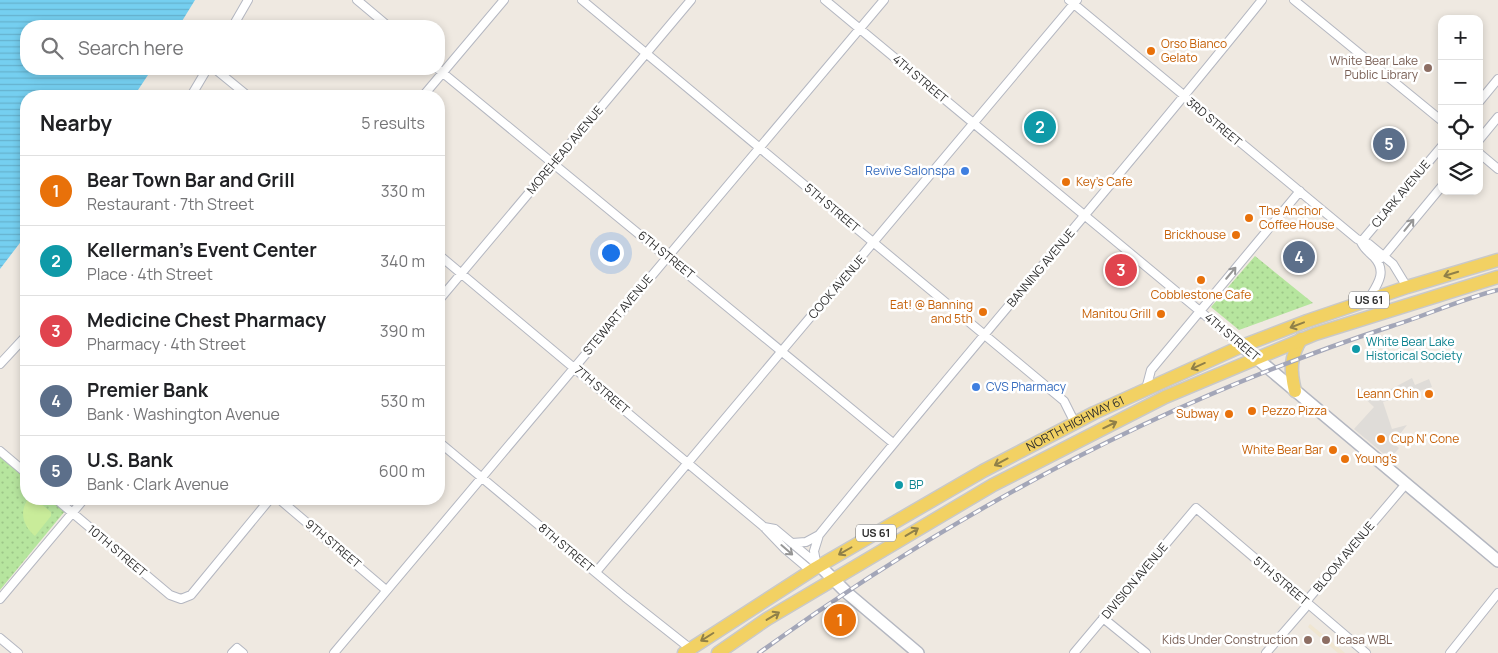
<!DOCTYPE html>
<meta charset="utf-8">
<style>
body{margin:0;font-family:Manrope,sans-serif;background:#f2f2f2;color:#202124}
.controls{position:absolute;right:15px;top:15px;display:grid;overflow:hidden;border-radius:10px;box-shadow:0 2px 8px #0003}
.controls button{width:45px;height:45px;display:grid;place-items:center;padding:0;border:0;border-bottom:1px solid #e0e0e0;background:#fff;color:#202124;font:25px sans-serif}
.you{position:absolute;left:610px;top:252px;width:18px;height:18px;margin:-12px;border:4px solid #fff;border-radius:50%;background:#1a73e8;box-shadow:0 0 0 8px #1a73e833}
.badge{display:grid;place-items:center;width:32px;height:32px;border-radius:50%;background:#4264fb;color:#fff;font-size:16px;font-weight:700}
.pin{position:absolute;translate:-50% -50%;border:2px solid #fff;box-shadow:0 1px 5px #0006}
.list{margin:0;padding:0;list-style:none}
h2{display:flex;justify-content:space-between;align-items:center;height:65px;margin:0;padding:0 20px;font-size:21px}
h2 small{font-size:16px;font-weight:400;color:#757577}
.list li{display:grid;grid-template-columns:32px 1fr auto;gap:15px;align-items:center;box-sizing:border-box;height:70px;padding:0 20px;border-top:1px solid #e0e0e0}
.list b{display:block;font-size:19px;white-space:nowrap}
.list p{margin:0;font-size:16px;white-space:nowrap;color:#757577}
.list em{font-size:16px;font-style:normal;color:#757577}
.icon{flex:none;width:28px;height:28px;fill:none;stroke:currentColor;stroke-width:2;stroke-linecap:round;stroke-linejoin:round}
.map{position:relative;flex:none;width:1498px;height:653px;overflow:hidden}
.search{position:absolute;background:#fff;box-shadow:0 2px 8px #0003;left:20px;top:20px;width:425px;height:55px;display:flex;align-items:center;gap:12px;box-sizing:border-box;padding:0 18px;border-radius:20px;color:#757577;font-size:19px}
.panel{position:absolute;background:#fff;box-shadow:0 2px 8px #0003;left:20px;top:90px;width:425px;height:415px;border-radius:20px}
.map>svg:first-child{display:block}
.education{fill:#f0e6d1}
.park{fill:url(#park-dots)}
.pitch{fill:#c9ec9a}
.plaza{fill:#dfdcd8}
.water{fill:url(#water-rules)}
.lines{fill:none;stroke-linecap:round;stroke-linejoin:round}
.street-casing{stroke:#b4b7c1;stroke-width:10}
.secondary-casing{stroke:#b4b7c1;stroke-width:14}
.primary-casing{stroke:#c9c9c9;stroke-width:15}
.street{stroke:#fff;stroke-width:8}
.secondary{stroke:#fff;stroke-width:11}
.primary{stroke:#f2d163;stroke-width:12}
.rail-casing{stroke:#a3a6b8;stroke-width:4.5}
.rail{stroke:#fff;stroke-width:2.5;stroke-dasharray:8;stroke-linecap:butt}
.oneway{stroke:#969696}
.oneway2{stroke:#908048}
.food-dot{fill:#e8710a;stroke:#fff;stroke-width:2}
.education-dot{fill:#8d6e63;stroke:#fff;stroke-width:2}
.shop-dot{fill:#3f7fe0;stroke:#fff;stroke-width:2}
.culture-dot{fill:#0f9aa8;stroke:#fff;stroke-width:2}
.labels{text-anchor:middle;stroke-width:5;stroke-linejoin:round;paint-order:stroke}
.shield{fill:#fff;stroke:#6d6d6d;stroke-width:1}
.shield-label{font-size:11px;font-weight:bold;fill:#2e2e2e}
.food-label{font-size:12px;fill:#c56008;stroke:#fff;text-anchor:start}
.education-label{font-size:12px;fill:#785e54;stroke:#fff;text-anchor:end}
.street-label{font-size:12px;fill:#2e2e2e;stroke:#fff}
.shop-label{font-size:12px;fill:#366cbe;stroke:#fff;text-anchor:end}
.culture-label{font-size:12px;fill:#0d838f;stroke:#fff;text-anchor:start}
</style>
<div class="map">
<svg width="1498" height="653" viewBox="0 0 1498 653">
<defs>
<pattern id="park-dots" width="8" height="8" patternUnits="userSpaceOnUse" patternTransform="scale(1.25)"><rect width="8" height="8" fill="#b6e59e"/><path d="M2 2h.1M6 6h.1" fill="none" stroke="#9dc588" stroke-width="1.8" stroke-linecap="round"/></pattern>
<pattern id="water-rules" width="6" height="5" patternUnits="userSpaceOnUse" patternTransform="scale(1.25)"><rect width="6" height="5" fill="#75cff0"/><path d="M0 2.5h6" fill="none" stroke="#66b2ce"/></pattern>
</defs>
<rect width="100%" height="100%" fill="#efe9e1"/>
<path class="education" d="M1310,624L1345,653H1338L1308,627Z"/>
<path class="park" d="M1255,256L1313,303L1239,330L1211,307Z
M0,455L26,477V499H53L65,511L0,590Z"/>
<path class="pitch" d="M28,499H35L51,512V516L35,536C23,526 19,512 28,499Z"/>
<path class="plaza" d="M1412,378L1415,385L1429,379L1432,387L1383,402L1392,429L1407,425L1393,443L1399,448L1390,459L1354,429L1374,407L1355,389L1359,386L1374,398Z"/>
<path class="water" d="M0,0H195L179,26H26V69H152L134,96H26V235L0,269Z"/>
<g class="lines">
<g class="street-casing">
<path id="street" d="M357,0L388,26
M582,0L1064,401L1075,423
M825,0L1242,346
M1069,0L1357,239L1369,244L1393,264L1407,287
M1294,0L1442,121
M233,26L248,0
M215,69L248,96
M438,69L893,443
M191,96L207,69
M423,96L504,0
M1479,102L1498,79
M1479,140L1498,117
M1479,153L1498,169
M1361,242L1442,146
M1361,242C1364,249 1369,252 1374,257C1388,272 1377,285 1368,300
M439,255L764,527L785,549L811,571
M1377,261L1384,256L1442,186
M439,300L691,0
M0,364L26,336
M1146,389L1151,370L1300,191
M439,442L625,597L692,650
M0,451L26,473
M56,499L170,595L181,599L191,595L270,499
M279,499L386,590
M764,527L775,529L817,564
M792,543L806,542L819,535
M816,562L814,551L819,535C964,355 1117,181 1262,0
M596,572L1077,0
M0,599L84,499
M1103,618L1146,653
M0,638L18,653
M232,653L237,648L243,653
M334,653L884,0
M1074,653L1196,508L1366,653
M1266,653L1305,608L1309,598L1405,485
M1450,653L1498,593"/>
</g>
<g class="secondary-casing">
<path id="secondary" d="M1242,346L1498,561
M820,566L846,592L918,653"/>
</g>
<g class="primary-casing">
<g id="primary">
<path d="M1295,391C1290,370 1290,358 1301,339"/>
<path id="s1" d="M684,653L814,569L983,471L1094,413L1242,346L1307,321L1407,287L1498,260"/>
<path d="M718,653L767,619L993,485L1165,397L1315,334L1498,277"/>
</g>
</g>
<use href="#street" class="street"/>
<use href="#secondary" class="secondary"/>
<use href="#primary" class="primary"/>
<g class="rail-casing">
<path id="rail" d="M759,653C952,513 1165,400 1392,326C1427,315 1462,299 1498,290"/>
</g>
<use href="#rail" class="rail"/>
</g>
<defs><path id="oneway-shaft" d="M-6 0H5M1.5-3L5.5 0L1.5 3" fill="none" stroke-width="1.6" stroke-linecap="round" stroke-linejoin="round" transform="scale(1.25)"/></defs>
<g class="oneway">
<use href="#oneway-shaft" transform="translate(1409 225) rotate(-51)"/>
<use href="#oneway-shaft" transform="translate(1231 273) rotate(-50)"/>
<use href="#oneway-shaft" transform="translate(787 550) rotate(41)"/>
</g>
<g class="oneway2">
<use href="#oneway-shaft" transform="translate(1451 274) rotate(163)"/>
<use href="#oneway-shaft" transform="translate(1297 325) rotate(159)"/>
<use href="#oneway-shaft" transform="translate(1198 366) rotate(156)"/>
<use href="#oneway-shaft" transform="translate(1110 425) rotate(-26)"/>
<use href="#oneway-shaft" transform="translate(1001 462) rotate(152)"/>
<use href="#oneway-shaft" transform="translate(912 532) rotate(-31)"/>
<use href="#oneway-shaft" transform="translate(845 551) rotate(150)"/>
<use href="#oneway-shaft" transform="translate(773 616) rotate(-31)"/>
<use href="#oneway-shaft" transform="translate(707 637) rotate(148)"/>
</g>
<g class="food-dot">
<circle cx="1151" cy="51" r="5"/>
<circle cx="1066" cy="182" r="5"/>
<circle cx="1249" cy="218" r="5"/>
<circle cx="1236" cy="235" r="5"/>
<circle cx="1201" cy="280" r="5"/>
<circle cx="983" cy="312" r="5"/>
<circle cx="1161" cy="314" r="5"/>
<circle cx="1429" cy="394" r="5"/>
<circle cx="1252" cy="411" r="5"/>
<circle cx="1229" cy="414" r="5"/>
<circle cx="1381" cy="439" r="5"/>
<circle cx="1333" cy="450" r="5"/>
<circle cx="1345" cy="459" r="5"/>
</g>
<g class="education-dot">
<circle cx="1428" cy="68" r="5"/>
<circle cx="1308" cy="640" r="5"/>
<circle cx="1326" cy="640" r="5"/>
</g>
<g class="shop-dot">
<circle cx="965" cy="171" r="5"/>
<circle cx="976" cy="387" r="5"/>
</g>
<g class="culture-dot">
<circle cx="1356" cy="349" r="5"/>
<circle cx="899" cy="485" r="5"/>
</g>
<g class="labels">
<g class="shield">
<rect x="1349" y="291.5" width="40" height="17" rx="4"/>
<rect x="856" y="524.5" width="40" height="17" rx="4"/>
</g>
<g class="shield-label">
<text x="1369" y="304">US 61</text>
<text x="876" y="537">US 61</text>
</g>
<g class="food-label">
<text x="1161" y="48">Orso Bianco<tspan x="1161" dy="14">Gelato</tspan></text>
<text x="1076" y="186">Key’s Cafe</text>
<text x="1259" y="215">The Anchor<tspan x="1259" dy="14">Coffee House</tspan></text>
<text x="1226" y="239" text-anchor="end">Brickhouse</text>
<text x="1201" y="299" text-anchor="middle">Cobblestone Cafe</text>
<text x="973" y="309" text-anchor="end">Eat! @ Banning<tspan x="973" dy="14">and 5th</tspan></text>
<text x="1151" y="318" text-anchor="end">Manitou Grill</text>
<text x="1419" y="398" text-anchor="end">Leann Chin</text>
<text x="1262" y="415">Pezzo Pizza</text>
<text x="1219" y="418" text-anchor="end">Subway</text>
<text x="1391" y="443">Cup N' Cone</text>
<text x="1323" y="454" text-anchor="end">White Bear Bar</text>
<text x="1355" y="463">Young's</text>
</g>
<g class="education-label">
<text x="1418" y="65">White Bear Lake<tspan x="1418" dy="14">Public Library</tspan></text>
<text x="1298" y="644">Kids Under Construction</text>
<text x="1336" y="644" text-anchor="start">Icasa WBL</text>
</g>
<g class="street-label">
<text transform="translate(920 79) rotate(40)" y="4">4TH STREET</text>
<text transform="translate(1214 122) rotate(40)" y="4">3RD STREET</text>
<text transform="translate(565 150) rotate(-50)" y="4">MOREHEAD AVENUE</text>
<text transform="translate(1401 194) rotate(-50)" y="4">CLARK AVENUE</text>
<text transform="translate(832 208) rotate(40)" y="4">5TH STREET</text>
<text transform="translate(666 255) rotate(39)" y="4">6TH STREET</text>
<text transform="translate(1041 268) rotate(-50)" y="4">BANNING AVENUE</text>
<text transform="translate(837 287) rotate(-49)" y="4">COOK AVENUE</text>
<text transform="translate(618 315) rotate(-50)" y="4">STEWART AVENUE</text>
<text transform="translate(1232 337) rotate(40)" y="4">4TH STREET</text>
<text transform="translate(602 390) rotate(40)" y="4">7TH STREET</text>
<text dy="4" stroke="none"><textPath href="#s1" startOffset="454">NORTH HIGHWAY 61</textPath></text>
<text transform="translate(333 544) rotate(40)" y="4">9TH STREET</text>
<text transform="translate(566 548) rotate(40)" y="4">8TH STREET</text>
<text transform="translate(117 551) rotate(40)" y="4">10TH STREET</text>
<text transform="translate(1344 557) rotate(-50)" y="4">BLOOM AVENUE</text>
<text transform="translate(1135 581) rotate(-50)" y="4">DIVISION AVENUE</text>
<text transform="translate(1281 581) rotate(40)" y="4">5TH STREET</text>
</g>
<g class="shop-label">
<text x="955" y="175">Revive Salonspa</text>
<text x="986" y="391" text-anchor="start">CVS Pharmacy</text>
</g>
<g class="culture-label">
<text x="1366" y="346">White Bear Lake<tspan x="1366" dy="14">Historical Society</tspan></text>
<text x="909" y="489">BP</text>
</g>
</g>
</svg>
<div class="controls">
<button>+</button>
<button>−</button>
<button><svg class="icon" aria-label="locate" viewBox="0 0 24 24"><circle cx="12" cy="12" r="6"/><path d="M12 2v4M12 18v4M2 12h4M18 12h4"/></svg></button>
<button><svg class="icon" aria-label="layers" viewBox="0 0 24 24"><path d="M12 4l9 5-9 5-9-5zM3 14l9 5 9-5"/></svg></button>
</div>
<div class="you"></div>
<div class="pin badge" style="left:840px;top:620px;background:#e8710a">1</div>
<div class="pin badge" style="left:1040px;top:127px;background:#0f9aa8">2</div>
<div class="pin badge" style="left:1121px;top:270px;background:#e0444e">3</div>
<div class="pin badge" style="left:1299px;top:257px;background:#5c6f8a">4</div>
<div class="pin badge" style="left:1389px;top:144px;background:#5c6f8a">5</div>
<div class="search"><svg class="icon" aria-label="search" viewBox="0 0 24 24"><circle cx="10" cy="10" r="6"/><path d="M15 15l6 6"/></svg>Search here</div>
<section class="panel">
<h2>Nearby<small>5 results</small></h2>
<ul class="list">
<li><span class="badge" style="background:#e8710a">1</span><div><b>Bear Town Bar and Grill</b><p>Restaurant · 7th Street</p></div><em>330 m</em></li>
<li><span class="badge" style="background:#0f9aa8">2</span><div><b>Kellerman's Event Center</b><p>Place · 4th Street</p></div><em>340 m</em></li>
<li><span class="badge" style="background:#e0444e">3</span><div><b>Medicine Chest Pharmacy</b><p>Pharmacy · 4th Street</p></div><em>390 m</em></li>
<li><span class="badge" style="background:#5c6f8a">4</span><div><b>Premier Bank</b><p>Bank · Washington Avenue</p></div><em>530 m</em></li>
<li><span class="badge" style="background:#5c6f8a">5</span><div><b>U.S. Bank</b><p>Bank · Clark Avenue</p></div><em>600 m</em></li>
</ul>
</section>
</div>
